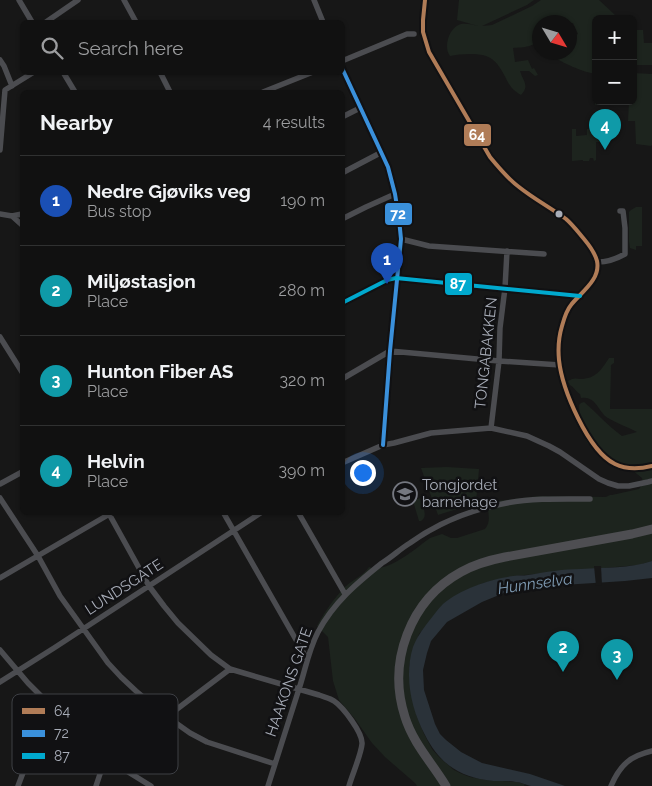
<!DOCTYPE html>
<meta charset="utf-8">
<style>
body{margin:0;font-family:Raleway,sans-serif;background:#1a1a1a;color:#f1f3f6}
.controls{position:absolute;right:15px;top:15px;display:grid;overflow:hidden;border-radius:8px;box-shadow:0 1px 4px #0004}
.controls button{width:45px;height:45px;display:grid;place-items:center;padding:0;border:0;border-bottom:1px solid #303131;background:#111;color:#f1f3f6;font:25px sans-serif}
.compass{position:absolute;left:532px;top:15px;width:45px;height:45px;border-radius:50%;background:#111;box-shadow:0 1px 4px #0004;rotate:128deg}
.you{position:absolute;left:362px;top:472px;width:18px;height:18px;margin:-12px;border:4px solid #fff;border-radius:50%;background:#1a73e8;box-shadow:0 0 0 8px #1a73e833}
.badge{display:grid;place-items:center;width:32px;height:32px;border-radius:50%;background:#0f766e;color:#fff;font-size:16px;font-weight:700}
.pin{position:absolute;translate:-50% -41px;filter:drop-shadow(0 1px 2px #0008)}
.pin::after{content:'';position:absolute;top:26px;width:18px;height:15px;background:inherit;clip-path:polygon(0 0,100% 0,50% 100%)}
.list{margin:0;padding:0;list-style:none}
h2{display:flex;justify-content:space-between;align-items:center;height:65px;margin:0;padding:0 20px;font-size:21px}
h2 small{font-size:16px;font-weight:400;color:#9c9d9f}
.list li{display:grid;grid-template-columns:32px 1fr auto;gap:15px;align-items:center;box-sizing:border-box;height:90px;padding:0 20px;border-top:1px solid #303131}
.list b{display:block;font-size:19px;white-space:nowrap}
.list p{margin:0;font-size:16px;white-space:nowrap;color:#9c9d9f}
.list em{font-size:16px;font-style:normal;color:#9c9d9f}
.icon{flex:none;width:28px;height:28px;fill:none;stroke:currentColor;stroke-width:2;stroke-linecap:round;stroke-linejoin:round}
.map{position:relative;flex:none;width:652px;height:786px;overflow:hidden}
.search{position:absolute;background:#111;box-shadow:0 1px 4px #0004;left:20px;top:20px;width:325px;height:55px;display:flex;align-items:center;gap:12px;box-sizing:border-box;padding:0 18px;border-radius:8px;color:#9c9d9f;font-size:19px}
.panel{position:absolute;background:#111;box-shadow:0 1px 4px #0004;left:20px;top:90px;width:325px;height:425px;border-radius:8px}
.map>svg:first-child{display:block}
.green{fill:#1d241e}
.water{fill:#2a3239}
.pier{fill:#171717}
.lines{fill:none;stroke-linecap:round;stroke-linejoin:round}
.minor{stroke:#4b4c50;stroke-width:5.5}
.trunk{stroke:#4e4e52;stroke-width:9}
.bus-1-casing{stroke:#111113;stroke-width:8}
.bus-2-casing{stroke:#111113;stroke-width:8}
.bus-3-casing{stroke:#111113;stroke-width:8}
.bus-1{stroke:#b07c57;stroke-width:4}
.bus-2{stroke:#3a90db;stroke-width:4}
.bus-3{stroke:#00a9ce;stroke-width:4}
.bus-dot{fill:#a8adb8;stroke:#111113;stroke-width:2}
.labels{text-anchor:middle;stroke-width:5;stroke-linejoin:round;paint-order:stroke}
.street-label{font-size:15px;fill:#a8adb8;stroke:#111113}
.poi-label{font-size:15px;fill:#a8adb8;stroke:#111113;text-anchor:start}
.water-label{font-size:16px;font-style:italic;fill:#7f9bb3;stroke:#111113}
.key{fill:#111113;stroke:#3e4045;stroke-width:1}
.key-label{font-size:14px;fill:#a8adb8}
.line-badge{stroke:#111113;stroke-width:2}
.badge-label{font-size:14px;text-anchor:middle;font-weight:bold;fill:#fff}
</style>
<div class="map">
<svg width="652" height="786" viewBox="0 0 652 786">
<rect width="100%" height="100%" fill="#171717"/>
<path class="green" d="M459,0H534L527,5L482,26L492,25L532,6L541,0H599L615,15L617,19H596V101H602V104L595,105L593,73C584,73 562,62 553,57L554,53L570,52V43H571L572,46L576,44L574,36L578,34L573,23L570,24V22H540C540,26 541,32 540,36C536,48 523,47 513,48L515,62L528,60L532,69L534,68L538,75L535,76L529,71H520C523,81 530,86 521,95C508,88 508,80 500,68C497,63 492,58 486,56C477,53 459,54 450,56C443,47 449,27 461,24C467,23 473,25 478,26L457,20Z
M633,30H643L644,43H652V65H633Z
M633,73L652,74V145L651,146L636,144L635,121H628L629,101H633Z
M591,121H595L596,135H602V142H596V160L594,161L593,158H590L589,161H583V160L572,161V129H576V136L587,135V129H592Z
M636,207H642V246H636V250L630,248L629,242V212L631,210Z
M609,358H614V363L611,365L610,409H652V561L639,565L513,576L484,583L466,590L455,596L444,604L419,634L409,666V674L411,692L417,717L424,734L432,749L438,756L454,770L462,774L470,777L486,780L517,782L525,784L524,786H417L415,783L385,757L372,743L355,719L339,700L333,681L328,637L317,626C324,613 334,598 345,587C352,580 363,576 369,567C387,574 416,548 430,538L442,534L451,538H457L485,529C492,521 487,512 488,502L539,496L606,497L610,495H612L639,489L643,484L642,478L632,470L607,458L588,444L585,439L580,418L579,405L581,403L584,402C597,413 608,426 622,436L637,432C628,427 618,424 608,418C598,412 596,395 581,398L580,394C576,392 574,387 570,385L568,381C573,378 575,378 580,379C596,379 601,370 609,358Z
M447,467L479,469L476,503L438,515L421,468Z
M420,498C422,506 429,516 421,521H419L413,501Z"/>
<path class="water" d="M652,561V578L625,581L516,588L482,602L447,622L431,641L427,653L423,670L424,690L435,724L440,734L446,740L461,752L482,763L530,774L565,786C554,786 542,786 531,786C526,785 521,782 516,782C506,780 496,782 486,780C457,776 438,761 425,735C411,709 404,676 413,647C417,637 422,630 429,621C433,616 438,609 443,604C460,589 491,579 513,576C518,575 523,576 528,575C546,572 563,569 581,569C605,567 629,569 652,561Z"/>
<path class="pier" d="M594,566H601L602,585L596,586Z"/>
<g class="lines">
<path class="minor" d="M19,0L32,22
M124,0L136,22
M314,0L323,22
M425,0L423,20V32L429,52L490,157C499,168 508,179 519,187C534,199 551,208 566,219C573,225 578,232 584,239C589,245 595,253 597,261C601,280 580,293 571,305C566,311 564,319 562,326C559,336 558,350 559,360C562,389 588,451 615,464C627,470 640,469 652,466
M46,22L78,0
M0,60L4,66L12,86
M342,61L407,34H414
M342,68L388,167L395,194L399,219L401,239L390,351L383,445
M63,72L75,92
M160,72L170,92
M263,92L313,72
M342,117L360,108
M0,150L5,90L34,72
M342,173L382,152
M0,214L12,216L22,214
M12,216L22,225
M342,219L366,207L395,194
M401,239L429,246L544,254
M598,262C608,262 616,259 625,254V228L623,211H620
M342,303L387,280L396,278L580,296
M0,337L22,372
M342,379L390,351L499,361L560,365
M491,428L499,361L500,328L505,288L507,251
M342,463L383,445L394,443L431,433L491,428L527,436L549,446L560,452L599,479L608,483L618,486H629L648,482L652,481
M0,484L22,472
M0,498L38,556L60,596L108,663L121,677L136,691L166,716L190,733L207,742L275,764
M108,512L149,586L164,606L178,623L211,655L230,669L319,695C324,697 330,698 334,701C343,707 363,733 362,744C361,755 352,775 349,786
M223,512L307,659
M298,512L345,594
M0,578L113,512
M0,650L28,683L78,733L104,757L151,786
M0,682L54,648L262,512
M18,786L46,712L50,706
M96,786L103,765L230,669
M268,786C278,755 288,724 298,692C305,672 308,651 318,632C334,602 357,583 382,563C392,557 400,549 410,543C438,523 473,509 507,503C534,498 562,499 590,499
M611,786C620,765 630,756 652,751"/>
<path class="trunk" d="M446,786C432,763 413,743 405,717C387,662 410,600 461,572C475,564 490,560 505,557L632,534L652,529"/>
<g class="bus-1-casing">
<path id="bus-1" d="M425,0L423,20V32L429,52L490,157C499,168 508,179 519,187C534,199 551,208 566,219C573,225 578,232 584,239C589,245 595,253 597,261C601,280 580,293 571,305C566,311 564,319 562,326C559,336 558,350 559,360C562,389 588,451 615,464C627,470 640,469 652,466"/>
</g>
<g class="bus-2-casing">
<path id="bus-2" d="M342,68L388,167L395,194L399,219L401,239L390,351L383,445"/>
</g>
<g class="bus-3-casing">
<path id="bus-3" d="M342,303L387,280L396,278L580,296"/>
</g>
<use href="#bus-1" class="bus-1"/>
<use href="#bus-2" class="bus-2"/>
<use href="#bus-3" class="bus-3"/>
</g>
<defs>
<g id="school-ring" transform="scale(1.25)"><circle r="9.5" fill="#111113" stroke="#757880" stroke-width="1.5"/><path d="M0-5L7-2L0 1L-7-2ZM-4 1L0 2.5L4 1V4Q0 6-4 4Z" fill="#757880"/></g>
</defs>
<g fill-rule="evenodd">
<use href="#school-ring" x="405" y="494"/>
</g>
<circle class="bus-dot" cx="559" cy="214" r="4.5"/>
<g class="labels">
<g class="street-label">
<text transform="translate(486 353) rotate(-84)" y="5">TONGABAKKEN</text>
<text transform="translate(124 587) rotate(-33)" y="5">LUNDSGATE</text>
<text transform="translate(289 682) rotate(-71)" y="5">HAAKONS GATE</text>
</g>
<g class="poi-label">
<text x="422" y="490">Tongjordet<tspan x="422" dy="17">barnehage</tspan></text>
</g>
<g class="water-label">
<text transform="translate(535 583) rotate(-8)" y="6">Hunnselva</text>
</g>
</g>
<rect x="12" y="694" width="166" height="80" rx="8" class="key"/>
<rect x="22" y="708" width="23" height="6" fill="#b07c57"/>
<rect x="22" y="730" width="23" height="7" fill="#3a90db"/>
<rect x="22" y="753" width="23" height="6" fill="#00a9ce"/>
<g class="key-label">
<text x="54" y="716">64</text>
<text x="54" y="738">72</text>
<text x="54" y="761">87</text>
</g>
<g class="line-badge">
<rect x="463" y="123" width="29" height="24" rx="5" fill="#b07c57"/>
<rect x="384" y="202" width="29" height="24" rx="5" fill="#3a90db"/>
<rect x="444" y="272" width="29" height="24" rx="5" fill="#00a9ce"/>
</g>
<g class="badge-label">
<text x="477" y="140">64</text>
<text x="398" y="219">72</text>
<text x="458" y="289">87</text>
</g>
</svg>
<div class="controls">
<button>+</button>
<button>−</button>
</div>
<svg class="compass" viewBox="-18 -18 36 36"><path d="M0-13l5 13h-10z" fill="#e53935"/><path d="M0 13l5-13h-10z" fill="#9c9d9f"/></svg>
<div class="you"></div>
<div class="pin badge" style="left:387px;top:284px;background:#1a4fb4">1</div>
<div class="pin badge" style="left:563px;top:672px;background:#0f9aa8">2</div>
<div class="pin badge" style="left:617px;top:680px;background:#0f9aa8">3</div>
<div class="pin badge" style="left:605px;top:150px;background:#0f9aa8">4</div>
<div class="search"><svg class="icon" aria-label="search" viewBox="0 0 24 24"><circle cx="10" cy="10" r="6"/><path d="M15 15l6 6"/></svg>Search here</div>
<section class="panel">
<h2>Nearby<small>4 results</small></h2>
<ul class="list">
<li><span class="badge" style="background:#1a4fb4">1</span><div><b>Nedre Gjøviks veg</b><p>Bus stop</p></div><em>190 m</em></li>
<li><span class="badge" style="background:#0f9aa8">2</span><div><b>Miljøstasjon</b><p>Place</p></div><em>280 m</em></li>
<li><span class="badge" style="background:#0f9aa8">3</span><div><b>Hunton Fiber AS</b><p>Place</p></div><em>320 m</em></li>
<li><span class="badge" style="background:#0f9aa8">4</span><div><b>Helvin</b><p>Place</p></div><em>390 m</em></li>
</ul>
</section>
</div>
